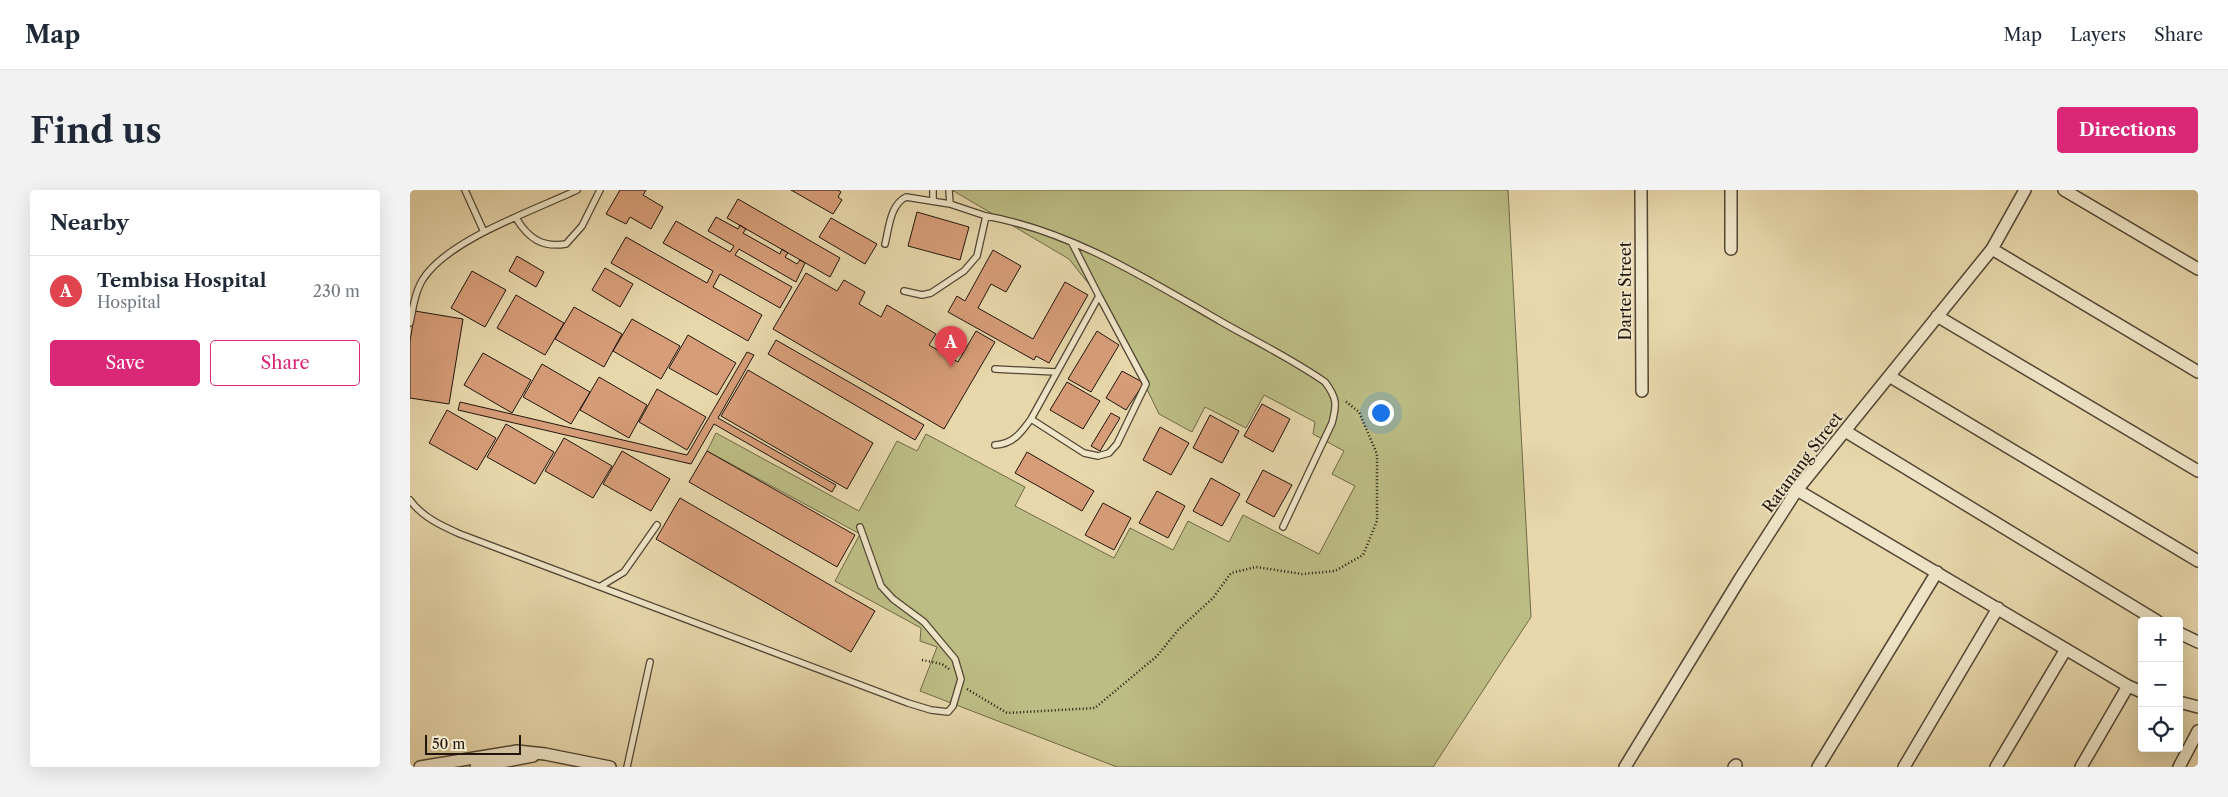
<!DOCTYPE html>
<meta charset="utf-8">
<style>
body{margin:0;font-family:"Libre Caslon Text",serif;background:#f2f2f3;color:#1f2937}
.controls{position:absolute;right:15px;bottom:15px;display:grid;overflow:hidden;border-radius:5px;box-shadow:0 5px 20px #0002}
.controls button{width:45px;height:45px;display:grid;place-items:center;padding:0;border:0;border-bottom:1px solid #e0e1e3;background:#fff;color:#1f2937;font:25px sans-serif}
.scale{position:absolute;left:15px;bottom:12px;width:96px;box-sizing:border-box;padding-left:5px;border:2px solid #21150d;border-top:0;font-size:14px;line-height:18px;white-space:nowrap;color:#21150d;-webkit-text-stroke:4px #efe5c8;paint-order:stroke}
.you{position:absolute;left:970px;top:222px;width:18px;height:18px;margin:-12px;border:4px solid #fff;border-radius:50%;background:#1a73e8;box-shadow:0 0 0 8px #1a73e833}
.badge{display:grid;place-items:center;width:32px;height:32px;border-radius:50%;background:#db2777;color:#fff;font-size:16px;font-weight:700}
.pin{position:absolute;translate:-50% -41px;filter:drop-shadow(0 1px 2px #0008)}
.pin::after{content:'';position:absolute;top:26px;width:18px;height:15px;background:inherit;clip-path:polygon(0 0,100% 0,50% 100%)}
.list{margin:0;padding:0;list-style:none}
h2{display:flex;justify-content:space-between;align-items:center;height:65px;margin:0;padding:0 20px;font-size:21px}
h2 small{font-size:16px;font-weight:400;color:#747a83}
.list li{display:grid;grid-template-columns:32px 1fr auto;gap:15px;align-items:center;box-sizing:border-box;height:70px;padding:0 20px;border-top:1px solid #e0e1e3}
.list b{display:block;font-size:19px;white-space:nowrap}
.list p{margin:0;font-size:16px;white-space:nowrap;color:#747a83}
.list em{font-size:16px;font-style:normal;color:#747a83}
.actions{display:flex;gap:10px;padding:15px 20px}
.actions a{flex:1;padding:11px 0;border:1px solid #db2777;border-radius:5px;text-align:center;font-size:18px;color:#db2777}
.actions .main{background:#db2777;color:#fff}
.icon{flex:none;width:28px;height:28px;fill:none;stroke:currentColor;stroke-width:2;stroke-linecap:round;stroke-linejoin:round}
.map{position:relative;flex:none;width:1788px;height:577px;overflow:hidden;border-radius:5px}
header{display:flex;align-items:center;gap:30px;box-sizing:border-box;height:70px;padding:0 25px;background:#fff;border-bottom:1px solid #e0e1e3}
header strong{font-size:24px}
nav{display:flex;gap:28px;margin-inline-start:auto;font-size:18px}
.intro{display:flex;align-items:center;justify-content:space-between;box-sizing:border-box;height:120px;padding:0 30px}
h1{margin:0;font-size:35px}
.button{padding:12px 22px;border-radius:5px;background:#db2777;color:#fff;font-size:18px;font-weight:700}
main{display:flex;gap:30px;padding:0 30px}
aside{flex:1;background:#fff;border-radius:5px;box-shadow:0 5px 20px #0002}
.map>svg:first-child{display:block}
.green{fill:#bcbd84;stroke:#6e6948}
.building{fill:#d69d78;stroke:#21150d}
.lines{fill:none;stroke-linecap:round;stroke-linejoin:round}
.lane-casing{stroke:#524634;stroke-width:8}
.street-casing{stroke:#524634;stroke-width:14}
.path{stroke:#21150d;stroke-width:2.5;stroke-dasharray:1 2.5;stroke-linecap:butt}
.lane{stroke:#efe5c8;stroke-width:5.5}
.street{stroke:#efe5c8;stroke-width:11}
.labels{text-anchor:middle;stroke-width:4;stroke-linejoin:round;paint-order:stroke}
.street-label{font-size:16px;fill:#21150d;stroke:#efe5c8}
</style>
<header>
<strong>Map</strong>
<nav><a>Map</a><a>Layers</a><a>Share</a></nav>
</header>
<div class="intro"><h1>Find us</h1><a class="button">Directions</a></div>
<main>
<aside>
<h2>Nearby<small></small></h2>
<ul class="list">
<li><span class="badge" style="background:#e0444e">A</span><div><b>Tembisa Hospital</b><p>Hospital</p></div><em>230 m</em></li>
</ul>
<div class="actions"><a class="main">Save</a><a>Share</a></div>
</aside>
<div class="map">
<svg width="1788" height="577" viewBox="0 0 1788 577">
<rect width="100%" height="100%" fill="#e7d7ab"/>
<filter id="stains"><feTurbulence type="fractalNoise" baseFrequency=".004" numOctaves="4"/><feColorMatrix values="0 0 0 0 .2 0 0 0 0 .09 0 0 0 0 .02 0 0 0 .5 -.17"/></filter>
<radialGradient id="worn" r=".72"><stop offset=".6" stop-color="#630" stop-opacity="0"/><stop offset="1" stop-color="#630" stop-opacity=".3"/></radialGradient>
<path class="green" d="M542,0H1098L1121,427L1023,577H707L510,501L527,457L510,451L511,438L425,391L450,344L297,261L306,243L449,321L487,251L507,261L516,244L615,297L605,316L704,368L720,338L763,360L778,331L819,352L833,325L909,364L945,296L922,284L934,261L903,244L905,232L854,205L836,238L795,217L782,242L749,224L697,117L659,69Z"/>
<path class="building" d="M210,0H236L233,5L253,17L241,39L220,27L216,34L196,24Z
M381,0H428L431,2L428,7L432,10L423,24Z
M328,9L430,68L420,87L317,28Z
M507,22L559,37L550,70L498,56Z
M306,27L328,39L330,35L336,39L333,43L370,64L372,59L378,63L375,67L387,74L390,70L395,73L386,92L329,59L325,65L382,97L370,118L310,84L303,97L352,125L338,151L201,73L216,47L297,93L303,81L253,53L266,31L320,62L324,56L298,41Z
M421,28L467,54L455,74L409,47Z
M583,60L611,76L596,102L581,94L568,118L623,149L655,92L678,105L639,173L626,166L624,170L538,122L547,106L555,111Z
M107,66L134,82L126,97L99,81Z
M195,78L223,94L210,117L182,100Z
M62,81L96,100L75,137L41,118Z
M396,83L427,101L434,90L455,102L449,114L471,127L477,115L526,144L519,155L548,172L566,141L585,152L534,239L363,139Z
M106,105L154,133L135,165L87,138Z
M164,117L212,144L194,177L145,149Z
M5,121L53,129L39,214L0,208V151Z
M222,129L270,156L251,189L203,161Z
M687,141L709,155L681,202L658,189Z
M278,145L326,173L307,205L259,178Z
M366,150L514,235L505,250L358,164Z
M337,162L344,165L308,228L426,295L422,302L304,234L281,274L48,220L50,212L277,265Z
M73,163L121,190L102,223L54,195Z
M132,174L180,202L161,234L113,207Z
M338,180L463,253L437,299L311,226Z
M712,181L734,193L716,220L696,208Z
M189,187L237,215L219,248L170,220Z
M657,192L690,211L673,239L640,220Z
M247,199L296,227L277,260L229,232Z
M852,214L880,229L863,262L834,246Z
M37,220L86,248L67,280L19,253Z
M701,223L710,228L690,261L681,256Z
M800,225L829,241L812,273L783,258Z
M96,234L144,262L125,294L77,267Z
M750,237L779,253L761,285L733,270Z
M154,248L202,276L183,308L135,281Z
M212,261L260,289L241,321L193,294Z
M297,261L445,345L427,377L279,292Z
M617,262L684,301L672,321L605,283Z
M853,280L882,295L864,327L836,312Z
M801,288L830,304L812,336L783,321Z
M747,301L775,316L758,348L729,333Z
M270,308L465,421L441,462L246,349Z
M693,313L721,328L704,360L675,345Z"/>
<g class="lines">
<g class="lane-casing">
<path id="lane" d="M55,0L74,42
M539,0L540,14
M523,11V0
M576,26C661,41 737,89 810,131C845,151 882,169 915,192C927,208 927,214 922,233L873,337
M106,28C118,48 132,58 156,54L172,36L190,0
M475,54C479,38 480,15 496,7L540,14L576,26L567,66L554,81L521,103L512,105L494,101
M0,133C3,118 5,102 13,89C39,49 123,21 167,0
M585,179L646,182
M621,229L674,263L688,266L699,263L707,254L736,194L689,106
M585,255C603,254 611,243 621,229L689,106L662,53
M0,310C12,327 32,336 50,344L498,513L521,520L538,522L543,516L551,489L545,469L514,432L483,409L471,396L450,337
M191,396L214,382L247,335
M217,577L240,472"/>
</g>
<g class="street-casing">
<path id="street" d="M1231,0L1232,201
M1654,0L1788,79
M1321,59V0
M1582,59L1788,182
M1527,126L1788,281
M1479,186L1788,371
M1435,241L1747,431
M1387,300L1718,496L1732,502
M1769,443L1788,452
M1769,512L1788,517
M10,577L107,561L135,564L200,577
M66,577L123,566
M1215,577L1331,387L1387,300L1582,59L1615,0
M1324,577L1326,575
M1408,577L1527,382
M1494,577L1588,418
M1586,577L1656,459
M1671,577L1718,496
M1769,577L1788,541"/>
</g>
<path class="path" d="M512,470L532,474L539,479
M557,499L597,523L685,518L747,466L769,439L803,408L821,383L846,377L892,384L925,381L953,365L967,331V264L949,222L934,210"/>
<use href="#lane" class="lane"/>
<use href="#street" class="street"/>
</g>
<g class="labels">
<g class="street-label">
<text transform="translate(1215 101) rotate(-90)" y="6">Darter Street</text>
<text transform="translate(1392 272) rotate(-53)" y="6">Ratanang Street</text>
</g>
</g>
<rect width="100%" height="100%" filter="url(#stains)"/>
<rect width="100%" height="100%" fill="url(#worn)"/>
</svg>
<div class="controls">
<button>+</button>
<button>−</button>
<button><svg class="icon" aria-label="locate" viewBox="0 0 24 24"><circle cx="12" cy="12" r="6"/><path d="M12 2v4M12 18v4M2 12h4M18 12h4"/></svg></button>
</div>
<div class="scale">50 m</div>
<div class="you"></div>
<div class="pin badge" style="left:541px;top:177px;background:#e0444e">A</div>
</div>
</main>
